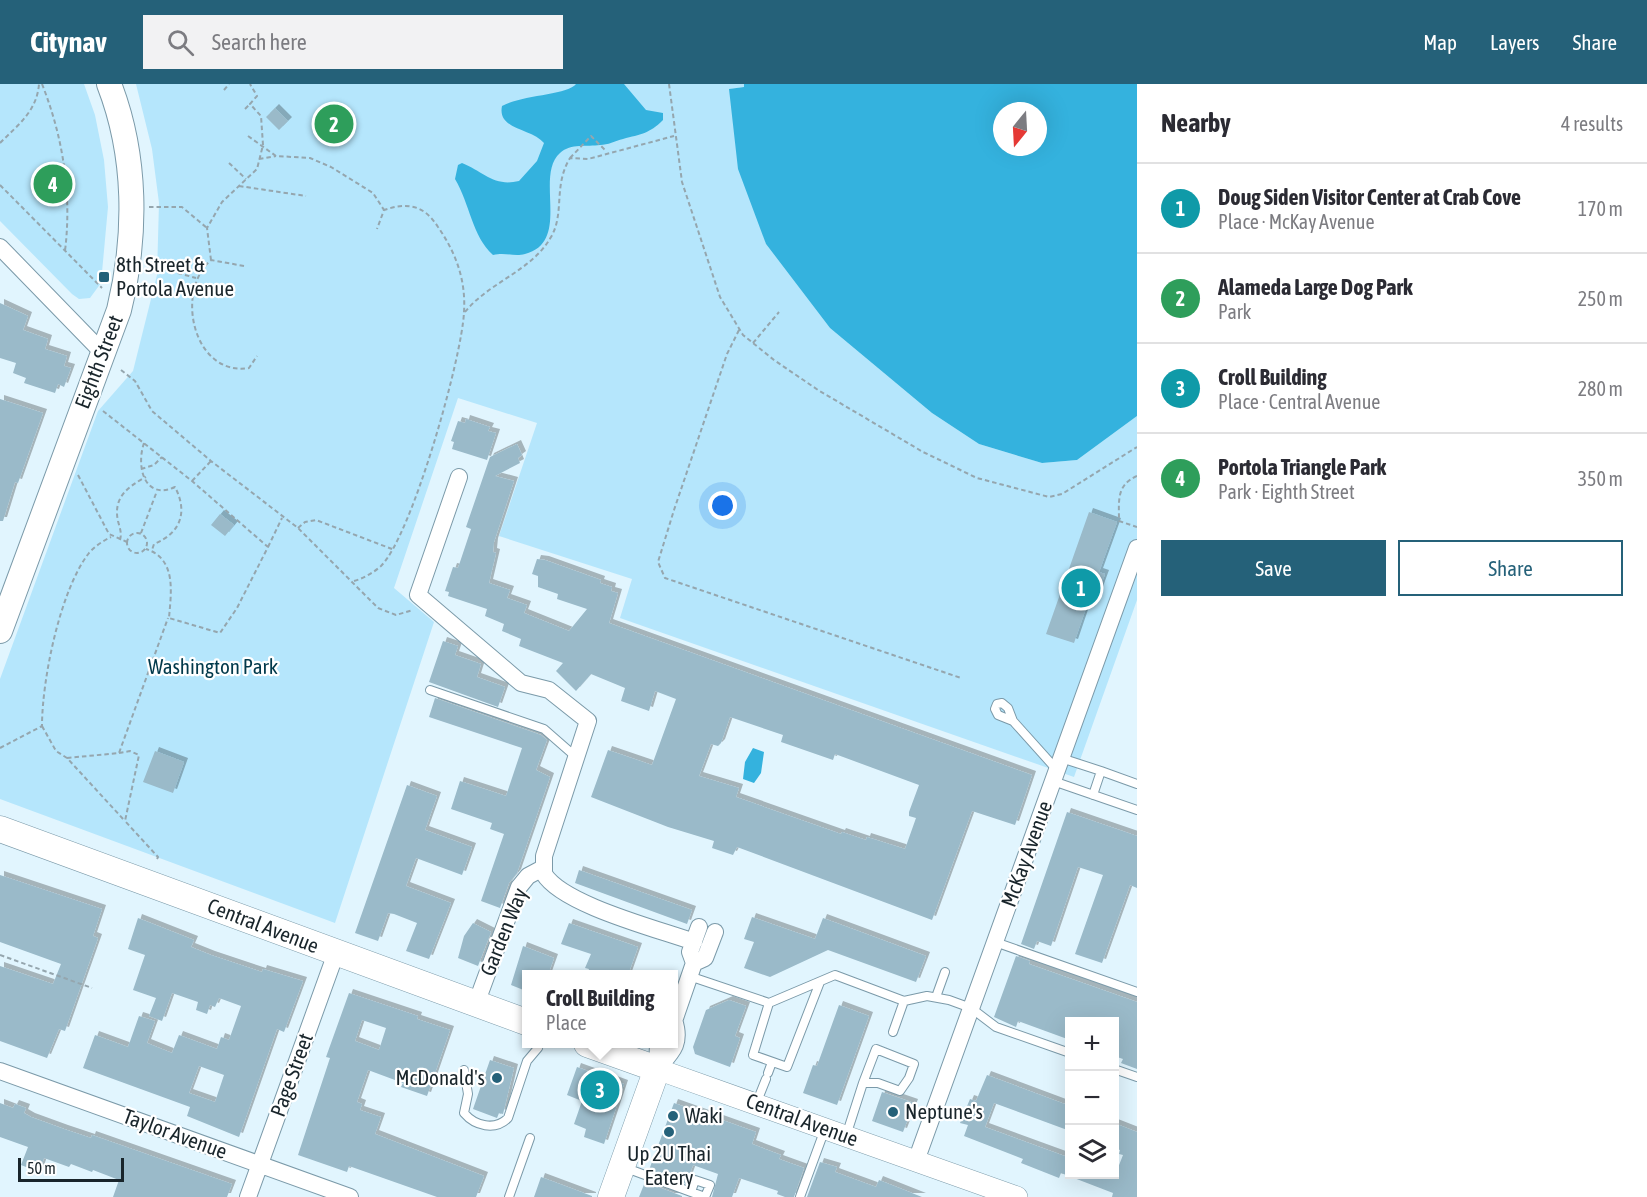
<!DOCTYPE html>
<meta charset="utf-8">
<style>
body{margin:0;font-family:"Asap Condensed",sans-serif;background:#f2f2f3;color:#2b2b33}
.controls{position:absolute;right:18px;bottom:18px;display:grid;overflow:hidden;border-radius:0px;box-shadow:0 6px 24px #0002}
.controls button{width:54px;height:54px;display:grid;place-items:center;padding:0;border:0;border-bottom:2px solid #e1e1e2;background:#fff;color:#2b2b33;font:30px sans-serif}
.compass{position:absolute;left:993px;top:18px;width:54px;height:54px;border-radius:50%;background:#fff;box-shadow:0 6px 24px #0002;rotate:198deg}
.scale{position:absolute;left:18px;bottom:15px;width:106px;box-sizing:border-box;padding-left:6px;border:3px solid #19252b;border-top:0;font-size:16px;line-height:21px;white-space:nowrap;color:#19252b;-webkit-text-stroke:4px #fff;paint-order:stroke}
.you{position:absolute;left:723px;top:422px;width:21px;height:21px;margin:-15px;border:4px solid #fff;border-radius:50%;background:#1a73e8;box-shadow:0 0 0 9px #1a73e833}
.badge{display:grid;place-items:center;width:39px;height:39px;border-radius:50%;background:#256179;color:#fff;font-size:20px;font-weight:700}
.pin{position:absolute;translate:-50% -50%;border:3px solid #fff;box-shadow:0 2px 6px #0006}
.popup{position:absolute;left:522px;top:886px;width:156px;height:78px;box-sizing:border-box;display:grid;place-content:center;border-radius:0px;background:#fff;filter:drop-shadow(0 2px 4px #0005);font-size:20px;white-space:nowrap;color:#7c7c81}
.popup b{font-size:22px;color:#2b2b33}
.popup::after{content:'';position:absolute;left:50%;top:100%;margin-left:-12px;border:12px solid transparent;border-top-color:#fff}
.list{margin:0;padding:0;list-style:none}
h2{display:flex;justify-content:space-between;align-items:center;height:78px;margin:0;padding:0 24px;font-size:26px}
h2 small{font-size:20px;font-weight:400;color:#7c7c81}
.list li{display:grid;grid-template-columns:39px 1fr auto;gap:18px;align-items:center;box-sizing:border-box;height:90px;padding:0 24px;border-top:2px solid #e1e1e2}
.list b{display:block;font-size:22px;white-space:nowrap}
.list p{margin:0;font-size:20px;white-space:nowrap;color:#7c7c81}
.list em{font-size:20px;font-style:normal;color:#7c7c81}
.actions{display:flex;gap:12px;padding:18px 24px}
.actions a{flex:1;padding:14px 0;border:2px solid #256179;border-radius:0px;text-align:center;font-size:21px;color:#256179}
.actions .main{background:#256179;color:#fff}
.icon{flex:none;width:33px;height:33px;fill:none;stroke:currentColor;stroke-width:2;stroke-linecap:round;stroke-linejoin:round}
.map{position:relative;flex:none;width:1137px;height:1113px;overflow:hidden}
header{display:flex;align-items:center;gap:36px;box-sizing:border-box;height:84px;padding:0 30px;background:#256179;color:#fff}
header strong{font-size:28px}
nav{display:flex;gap:33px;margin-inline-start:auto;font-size:21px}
.search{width:420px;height:54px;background:#f2f2f3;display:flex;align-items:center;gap:15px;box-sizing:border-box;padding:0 21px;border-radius:0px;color:#7c7c81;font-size:22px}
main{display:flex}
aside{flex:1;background:#fff}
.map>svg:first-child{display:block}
.green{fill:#b5e6fc}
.water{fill:#34b2de;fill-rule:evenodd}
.building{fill:#9abac9;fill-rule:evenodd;filter:url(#shadow)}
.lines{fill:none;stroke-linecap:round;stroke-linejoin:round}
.service-casing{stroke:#7b9aa9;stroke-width:10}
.minor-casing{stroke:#7b9aa9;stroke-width:18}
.tertiary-casing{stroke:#7b9aa9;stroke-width:22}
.secondary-casing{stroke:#7b9aa9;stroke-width:26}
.primary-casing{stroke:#7b9aa9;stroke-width:27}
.path{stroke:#95a6ae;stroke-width:2;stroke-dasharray:4.5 3;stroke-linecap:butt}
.service{stroke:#fff;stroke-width:8}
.minor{stroke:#fff;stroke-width:16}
.tertiary{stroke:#fff;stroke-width:21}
.secondary{stroke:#fff;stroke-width:24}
.primary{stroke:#fff;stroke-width:26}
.poi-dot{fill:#256179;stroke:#fff;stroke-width:2}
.labels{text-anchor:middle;stroke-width:4.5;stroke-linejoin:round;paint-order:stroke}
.poi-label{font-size:21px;fill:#19252b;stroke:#fff;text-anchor:start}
.street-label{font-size:21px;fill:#19252b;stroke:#fff}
.park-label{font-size:21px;fill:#01394b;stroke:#fff}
</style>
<header>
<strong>Citynav</strong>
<div class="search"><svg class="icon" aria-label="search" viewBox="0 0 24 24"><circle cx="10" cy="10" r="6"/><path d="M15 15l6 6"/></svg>Search here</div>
<nav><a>Map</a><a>Layers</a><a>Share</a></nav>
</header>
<main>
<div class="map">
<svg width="1137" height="1113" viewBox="0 0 1137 1113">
<defs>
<filter id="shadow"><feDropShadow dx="4" dy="-4" stdDeviation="0" flood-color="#0004"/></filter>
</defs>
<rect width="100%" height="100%" fill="#e1f5fe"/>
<path class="green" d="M0,0H84L95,31L104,76L108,123L101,199L90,214L79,215L72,210L0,137Z
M136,0H744V3L730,5L766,160L830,244L932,329L979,360L1042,379L1077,376L1137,332V516L1074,693L620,534L632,495L499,452L537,339L458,314L394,504L434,538L335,839L0,715V595L98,327L133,287L157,191L159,119L152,65Z"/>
<path class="water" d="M576,0H624L646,26L663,29V36C649,50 641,50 623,55C615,57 608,61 600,61C587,63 571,59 560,69C534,92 572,158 525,170C514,173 506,168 493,171C472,152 470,120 455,95L458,81L462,79C484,88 494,103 519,97L537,77L544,59C532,44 497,46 502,22C521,11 568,11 576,0Z
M744,0H1137V332L1077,376L1042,379L979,360L932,329L830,244L766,160L738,85L729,5L744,3ZM1002,27H1038V63H1002Z
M753,664L764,668L761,689L754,699L743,695L745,678Z"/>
<path class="building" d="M275,24L288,37L279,46L266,33Z
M0,219L28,232L23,246L48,255L45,265L67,272L64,282L71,284L64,303L58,300L55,309L24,299L26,294L13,289L16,279L0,274Z
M0,315L43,329L18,399L15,398L3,437H0Z
M466,335L490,343L488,347L496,349L487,376L452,365L454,358L451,357L458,337L465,339Z
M517,360L522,371L518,374L520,379L495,392L514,397L494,458L493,468L496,469L489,499L510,506L507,514L527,521L524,529L569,547L587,525L557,515L558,510L538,503V492L532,490L537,475L545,476L601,496L600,499L612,503L611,507L618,509L609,539L1032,691L1015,741L972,727L932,836L737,763L733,771L712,764L714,757L668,743L591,713L608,666L652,681L676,615L655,607L649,627L621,617L625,604L591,590L576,607L556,587L563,579L519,562L521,555L502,547L504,540L485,532L487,525L448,512L449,508L445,507L453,483L458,484L471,445L466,443L490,373ZM730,633L783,651L781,658L784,659L833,676L835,670L919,701L909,728V732L916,734L905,765L867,753L866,756L842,748L841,750L736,713L739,704L699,692L711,660L718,662L721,659Z
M1089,428L1117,438L1099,488L1105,490L1094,520L1088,518L1074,559L1046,550Z
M220,430L234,441L225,452L211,441Z
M443,557L458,562L455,571L481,580L477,593L505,603L498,623L429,598Z
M435,614L541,651L547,656L536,686L550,693L517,789L509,799L500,824L481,817L504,750L490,745L492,739L451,725L460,697L506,712L522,664L429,633Z
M155,667L184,678L173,709L143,698Z
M407,701L437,712L425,746L472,763L462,791L416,774L406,802L451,819L429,875L406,867L417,839L394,830L388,829L378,857L355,849Z
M1067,728L1137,752V804L1130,801L1102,879L1075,870L1103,791L1078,783L1051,862L1037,857L1034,865L1021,860Z
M579,786L692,826L687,840L575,799Z
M0,791L102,825L93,852L98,854L65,947L59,945L47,974L0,957V882L53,900L61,880L0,858Z
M752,833L815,855L823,834L926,872L916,898L828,866L770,893L744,884L754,858L744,855Z
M138,834L194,856L191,863L211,871L262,888L263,885L303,897L284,948L277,945L239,1053L187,1032L190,1023L83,984L95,951L128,963L139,932L155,937L147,959L172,969L179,951L217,965L221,953L229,956L241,922L219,914L215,923L210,921L207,930L196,926L198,918L172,909L162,937L149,932L156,914L133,906L145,871L128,865ZM199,982L224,991L215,1018L189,1009Z
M473,839L491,848L478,882L458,874L464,852Z
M569,839L638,863L628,891H587L589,885L585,884L591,870L561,860Z
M523,862L554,874L548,891H526V907L511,901Z
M1016,872L1030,877L1029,880L1137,918V985L1121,979L1123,975L1114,972V938H1070V956L1018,937L1016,943L994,933Z
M349,909L418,932L417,935L450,946L427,1012L401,1003L403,999L368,986L357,1018L362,1020L360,1026L381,1033L375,1050L484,1092L476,1113H437L349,1082L347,1088L298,1071L330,974L326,973ZM362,936L386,944L379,966L355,957Z
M729,916L746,922L735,952L740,954L730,983L695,970L693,963L706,926Z
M839,921L869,932L837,1021L803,1009L813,981L817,982Z
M490,976L514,984L503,1030L499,1029L497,1034L473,1025Z
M577,983L624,1000L604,1060L584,1053L586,1045L574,1040L582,1017L567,1011Z
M987,991L1070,1022V1047L994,1019L985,1043L1070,1074V1090H1105L1114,1094L1123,1071L1119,1070L1120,1066L1114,1064V1039L1137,1048V1113H1112L1113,1109L1061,1089L1059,1094L1021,1079L1023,1075L964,1052L968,1041L960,1039L970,1015L976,1017Z
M882,1008L914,1019L903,1048L872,1037Z
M0,1019L13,1024L15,1020L26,1024L24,1029L31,1033L64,1045L91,1054L92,1051L232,1100L227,1113H113L119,1096L93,1086L92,1088L71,1080L69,1083L44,1074L39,1088L21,1081L28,1063L0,1053Z
M674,1019L756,1048L752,1060L781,1071L779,1075L804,1084L794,1113H785L777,1110L778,1107L739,1094L732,1113H712L718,1090L693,1081L686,1100L649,1086Z
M820,1078L837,1083L835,1088L876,1103L879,1096L922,1113H807Z
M541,1093L592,1112V1113H534Z
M645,1098L682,1112V1113H639Z"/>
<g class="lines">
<g class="service-casing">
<path id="service" d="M430,606L544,645L576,673
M1013,637L1008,624L1002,619L997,620L995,625L998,631L1013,637L1057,686
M1061,674L1101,687
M1053,697L1137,726
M1093,711L1101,687L1137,700
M995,858L1137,908
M689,892L769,919L835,891L904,917L927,912L949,916L971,924L996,943L1070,969
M936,913L945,888
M769,919L753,971L787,983L820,898
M893,948L904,917
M1114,985L1137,993
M464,986L468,1010L464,1029C475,1042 495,1047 508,1034L527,977L538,964
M768,989L772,978
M756,1020L766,995
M846,1052L863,999H878L900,1007L909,994L914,980L876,965L863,999
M626,1084L691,1108L695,1096L710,1101L705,1113L691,1108
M509,1113L530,1054
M800,1113L825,1045"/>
</g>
<g class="minor-casing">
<path id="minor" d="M0,163L103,269
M459,393L418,511L521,599L549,606L588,637L544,772V790C563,821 658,845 694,858
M694,879L705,874L715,848
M476,920L519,803L528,792L543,784
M674,937L694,879L690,868L699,843
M657,985C672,968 682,960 674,936
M657,985L658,960
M0,987L350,1113
M916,1077L1137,464
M248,1113L336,869"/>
</g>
<g class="tertiary-casing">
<path id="tertiary" d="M657,985L1017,1113"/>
</g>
<g class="secondary-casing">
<path id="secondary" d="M0,547L119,226C137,152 137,72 109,0"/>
</g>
<g class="primary-casing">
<path id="primary" d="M0,745L526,938
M587,960L657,985L611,1113"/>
</g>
<path class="path" d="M42,0C63,53 72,110 65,167
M669,0L682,98L720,213L743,251L774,276L818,306L923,368L977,394L1049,413L1062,410L1137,363
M224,6L229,0
M245,25L250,20
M248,52L276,72L310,74L331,83L373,109L384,126
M0,59C18,41 37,27 39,0
M570,74L591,52L606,67
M259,75L276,72
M229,79L246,95
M0,101L102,204
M239,102L306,112
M149,123H182L207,144
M211,176L207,144L222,118L257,85L263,61L261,32L250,20L257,12L250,0
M244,182L211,176C174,208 194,293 249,284L257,272
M156,183L196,194
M465,228C489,198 532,187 551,153C565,129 553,102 570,74L588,75L674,52
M739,246L727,270L674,426L658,478L665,494L961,594
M753,259L779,228
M121,286L135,297L152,327L211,377L298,444L378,524L396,531L413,526
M103,327L192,397L268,463L237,524L220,549L169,534C171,509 177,475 146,465
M144,359C136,382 144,417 175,403C188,428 181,449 154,460L152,466
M141,385L154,381L162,373
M78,391L109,450L127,458
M1137,392C1116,401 1119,417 1119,437L1137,443
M192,397L211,377
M298,444L305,438L316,436L392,465
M127 459a10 10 0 1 1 20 0a10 10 0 1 1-20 0Z
M141,449L157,407
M120,456C122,449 120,445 118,437C113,414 127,403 146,393
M268,463L282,434
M354,497C364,494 373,489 381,482C412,451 462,274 464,228C466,196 456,169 438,143C424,121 408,118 384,126L377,145
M42,642L56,667L67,674L124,736
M0,664L42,642C42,596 60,506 89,469C95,462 103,457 111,453
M119,669L130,667L139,671L125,737L158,773L157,775
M67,674L119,669L168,534
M0,871L92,904"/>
<use href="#service" class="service"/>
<use href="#minor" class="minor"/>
<use href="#tertiary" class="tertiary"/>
<use href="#secondary" class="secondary"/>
<use href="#primary" class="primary"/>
</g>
<g class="poi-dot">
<rect x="98" y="187" width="12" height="12" rx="3"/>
<circle cx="497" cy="994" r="6"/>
<circle cx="893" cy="1028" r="6"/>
<circle cx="673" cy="1032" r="6"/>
<circle cx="669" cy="1048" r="6"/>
</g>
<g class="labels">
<g class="poi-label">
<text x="116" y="188">8th Street &amp;<tspan x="116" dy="24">Portola Avenue</tspan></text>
<text x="485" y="1001" text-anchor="end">McDonald's</text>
<text x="905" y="1035">Neptune's</text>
<text x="685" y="1039">Waki</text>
<text x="669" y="1077" text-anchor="middle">Up 2U Thai<tspan x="669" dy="24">Eatery</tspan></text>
</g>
<g class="street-label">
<text transform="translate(99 278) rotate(-69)" y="7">Eighth Street</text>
<text transform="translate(1027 770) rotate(-70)" y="7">McKay Avenue</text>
<text transform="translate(263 842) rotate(21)" y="7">Central Avenue</text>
<text transform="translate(504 848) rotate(-68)" y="7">Garden Way</text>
<text transform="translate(292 991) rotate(-70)" y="7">Page Street</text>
<text transform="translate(802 1036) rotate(20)" y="7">Central Avenue</text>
<text transform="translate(175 1050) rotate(20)" y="7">Taylor Avenue</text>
</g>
<g class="park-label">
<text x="213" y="590">Washington Park</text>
</g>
</g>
</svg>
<div class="controls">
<button>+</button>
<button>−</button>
<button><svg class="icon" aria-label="layers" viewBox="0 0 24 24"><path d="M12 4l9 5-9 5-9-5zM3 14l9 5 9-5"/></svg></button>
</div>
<svg class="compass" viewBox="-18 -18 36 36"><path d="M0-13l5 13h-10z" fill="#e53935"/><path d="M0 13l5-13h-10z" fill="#7c7c81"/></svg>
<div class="scale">50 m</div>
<div class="you"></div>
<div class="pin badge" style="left:1081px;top:504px;background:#0f9aa8">1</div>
<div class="pin badge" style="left:334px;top:40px;background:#2e9e5b">2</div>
<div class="pin badge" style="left:600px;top:1006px;background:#0f9aa8">3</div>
<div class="popup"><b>Croll Building</b>Place</div>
<div class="pin badge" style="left:53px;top:100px;background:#2e9e5b">4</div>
</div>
<aside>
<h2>Nearby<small>4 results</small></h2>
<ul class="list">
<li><span class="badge" style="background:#0f9aa8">1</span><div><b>Doug Siden Visitor Center at Crab Cove</b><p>Place · McKay Avenue</p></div><em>170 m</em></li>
<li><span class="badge" style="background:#2e9e5b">2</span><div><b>Alameda Large Dog Park</b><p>Park</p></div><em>250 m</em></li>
<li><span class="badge" style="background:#0f9aa8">3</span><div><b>Croll Building</b><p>Place · Central Avenue</p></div><em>280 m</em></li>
<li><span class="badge" style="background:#2e9e5b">4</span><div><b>Portola Triangle Park</b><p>Park · Eighth Street</p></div><em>350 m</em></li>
</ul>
<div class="actions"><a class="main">Save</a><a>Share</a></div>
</aside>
</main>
